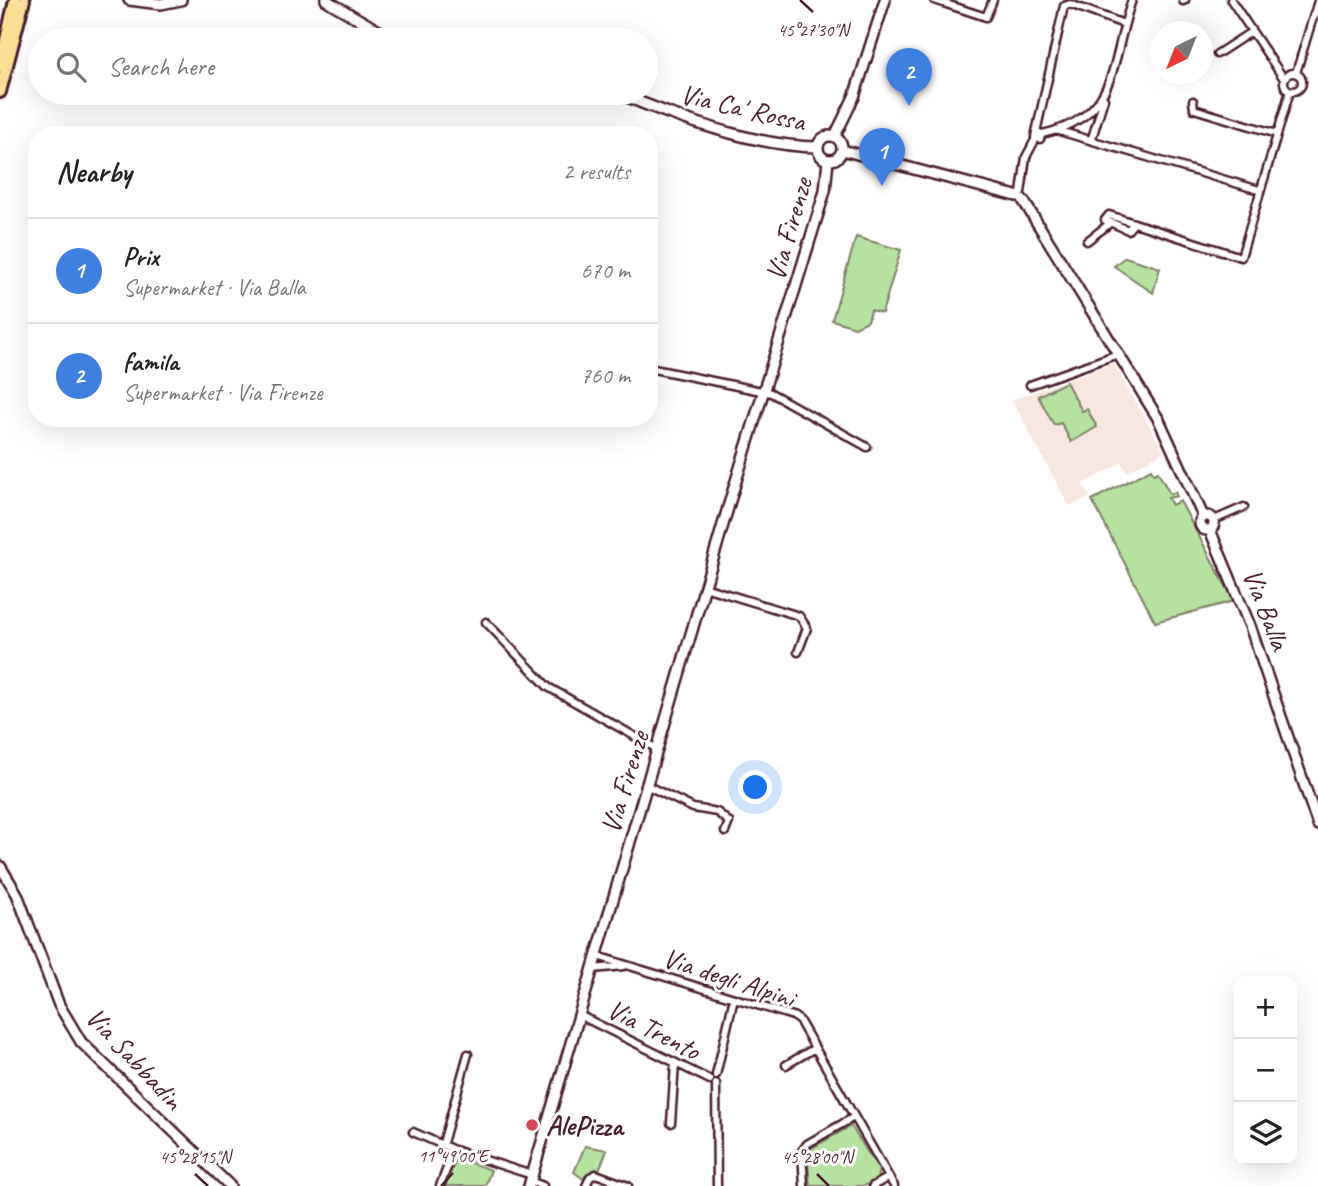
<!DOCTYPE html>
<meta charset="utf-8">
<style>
body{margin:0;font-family:Caveat,sans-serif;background:#f6f6f6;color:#222}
.controls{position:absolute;right:21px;bottom:21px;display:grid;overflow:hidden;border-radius:14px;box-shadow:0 7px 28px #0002}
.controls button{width:63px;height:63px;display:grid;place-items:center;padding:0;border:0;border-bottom:2px solid #e0e0e0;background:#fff;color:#222;font:35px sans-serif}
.compass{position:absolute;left:1150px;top:21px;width:63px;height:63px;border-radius:50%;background:#fff;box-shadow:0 7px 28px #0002;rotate:223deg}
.you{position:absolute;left:756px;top:788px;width:24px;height:24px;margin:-18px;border:5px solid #fff;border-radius:50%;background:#1a73e8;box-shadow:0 0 0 10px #1a73e833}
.badge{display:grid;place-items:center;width:46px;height:46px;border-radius:50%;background:#d1495b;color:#fff;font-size:23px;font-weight:700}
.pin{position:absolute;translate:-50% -58px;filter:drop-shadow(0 2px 4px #0008)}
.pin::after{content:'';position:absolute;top:37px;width:24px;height:21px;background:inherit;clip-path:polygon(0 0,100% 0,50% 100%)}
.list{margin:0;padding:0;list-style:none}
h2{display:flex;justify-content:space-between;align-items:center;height:91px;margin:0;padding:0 28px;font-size:30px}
h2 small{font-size:23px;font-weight:400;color:#767676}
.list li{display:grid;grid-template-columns:46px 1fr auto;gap:21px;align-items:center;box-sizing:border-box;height:105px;padding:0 28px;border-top:2px solid #e0e0e0}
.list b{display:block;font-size:26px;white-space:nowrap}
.list p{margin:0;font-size:23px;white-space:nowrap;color:#767676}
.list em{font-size:23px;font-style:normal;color:#767676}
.icon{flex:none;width:38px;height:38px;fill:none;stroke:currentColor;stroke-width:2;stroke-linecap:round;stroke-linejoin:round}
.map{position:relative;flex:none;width:1318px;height:1186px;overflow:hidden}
.search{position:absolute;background:#fff;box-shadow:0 7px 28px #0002;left:28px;top:28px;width:630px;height:77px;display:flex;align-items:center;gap:18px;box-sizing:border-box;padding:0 24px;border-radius:38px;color:#767676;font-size:26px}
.panel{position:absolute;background:#fff;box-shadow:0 7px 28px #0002;left:28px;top:126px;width:630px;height:301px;border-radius:28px}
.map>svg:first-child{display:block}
.built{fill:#f7e7e0}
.green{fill:#b5e2a0;stroke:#808066;stroke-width:2}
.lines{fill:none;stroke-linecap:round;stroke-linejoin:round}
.street-casing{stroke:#4a1f2b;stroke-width:11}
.secondary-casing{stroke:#4a1f2b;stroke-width:14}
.highway-casing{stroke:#4a1f2b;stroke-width:16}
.street{stroke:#fff;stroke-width:6}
.secondary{stroke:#fff;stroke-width:9}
.highway{stroke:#fdde96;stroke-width:10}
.ticks{fill:none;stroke:#4a1f2b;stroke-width:2.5}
.poi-dot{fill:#d1495b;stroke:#fff;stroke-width:2.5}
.labels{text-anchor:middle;stroke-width:6;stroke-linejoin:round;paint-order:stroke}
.street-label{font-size:28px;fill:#4a1f2b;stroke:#fff}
.poi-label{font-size:28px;font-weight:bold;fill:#4a1f2b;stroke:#fff;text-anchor:start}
.ticks-label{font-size:18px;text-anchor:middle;fill:#4a1f2b;stroke:#fff;stroke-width:6;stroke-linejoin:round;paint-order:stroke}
</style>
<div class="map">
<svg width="1318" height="1186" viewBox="0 0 1318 1186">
<rect width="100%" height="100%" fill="#fff"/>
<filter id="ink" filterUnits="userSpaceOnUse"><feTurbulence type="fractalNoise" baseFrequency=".0143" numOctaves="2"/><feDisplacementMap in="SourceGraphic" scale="14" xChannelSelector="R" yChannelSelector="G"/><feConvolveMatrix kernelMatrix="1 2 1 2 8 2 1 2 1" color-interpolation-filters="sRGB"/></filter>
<g filter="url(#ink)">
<path class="built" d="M1113,363L1164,451L1127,472L1122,463L1083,484L1090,497L1069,506L1012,400Z"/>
<path class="green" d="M856,237L901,250L882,313L871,310L868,321L855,327L832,320Z
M1125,257L1160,268L1153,293L1114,266Z
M1066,382L1082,411L1087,409L1097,427L1071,442L1061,423L1054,425L1038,396Z
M1151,469L1154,474L1158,472L1170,494L1175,492L1177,496L1168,498L1172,505L1180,501L1234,601L1155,622L1092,500Z
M851,1126L879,1170L877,1179L864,1186H810L807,1151Z
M585,1146L607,1150L599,1170L591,1171L586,1181L574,1172Z
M456,1158L491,1170L485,1186H445Z"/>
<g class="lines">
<g class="street-casing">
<path id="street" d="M934,0L986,17L993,0
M1231,0L1284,79
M1183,1L1185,0
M1217,54L1251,32
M1284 82a9 9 0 1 1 18 0a9 9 0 1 1-18 0Z
M1296,73L1318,1
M1193,101L1194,109L1277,134
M1056,130L1259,190
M1037,132L1042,134L1040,139L1035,137L1064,6L1070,4L1124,24
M1042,134C1120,117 1110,62 1132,0
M1092,138L1104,99
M1021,193L1026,157L1036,138
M1134,223L1128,230L1105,220L1109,215L1241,257L1290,91
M1087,241L1109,224
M649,368L771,393L867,447
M1030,385L1118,354
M1214,520L1244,507
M704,587L799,616L807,628L798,652
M486,622L548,687L657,749
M646,785L693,808L717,812L729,822L725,832
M597,956L793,1016L799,1020L894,1186
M593,969L624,966
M579,1015L710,1080
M786,1065L815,1048
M716,1075L734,998
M716,1084L717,1186
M671,1123L675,1064
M413,1132L454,1150L532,1175
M443,1143L468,1054
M530,1181L543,1186
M440,1186L454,1150
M586,1186L590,1177L596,1174L628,1186
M804,1186L802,1151L807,1144L854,1117
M873,1186L889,1177"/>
</g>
<g class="secondary-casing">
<path id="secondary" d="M129,0L161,4L181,0
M326,0L394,40
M618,93C674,117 757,147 818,147
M818 148a12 12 0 1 1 24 0a12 12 0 1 1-24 0Z
M835,136L854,97L885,0
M842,150L1016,196
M1023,200L1159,420L1203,516
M1200 523a7 7 0 1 1 14 0a7 7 0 1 1-14 0Z
M1210,530L1250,626L1318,825
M0,866L17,894L59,1005L81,1042L230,1186
M529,1186L732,494L825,191L828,160"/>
</g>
<g class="highway-casing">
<path id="highway" d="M0,66L15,0
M0,92L24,0"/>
</g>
<use href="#street" class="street"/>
<use href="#secondary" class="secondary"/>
<use href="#highway" class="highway"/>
</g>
</g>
<path class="ticks" d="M800,0L813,12M195,1174L208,1186M817,1174L829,1186M441,1186L453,1173"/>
<circle class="poi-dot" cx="532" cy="1125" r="7"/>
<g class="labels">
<g class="street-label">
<text transform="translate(743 107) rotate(13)" y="10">Via Ca' Rossa</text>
<text transform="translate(788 229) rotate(-74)" y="10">Via Firenze</text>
<text transform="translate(1267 609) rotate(69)" y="10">Via Balla</text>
<text transform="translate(624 782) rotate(-73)" y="10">Via Firenze</text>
<text transform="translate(729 977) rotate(18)" y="10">Via degli Alpini</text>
<text transform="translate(654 1029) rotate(27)" y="10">Via Trento</text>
<text transform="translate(135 1058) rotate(47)" y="10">Via Sabbadin</text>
</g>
<g class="poi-label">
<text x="546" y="1135">AlePizza</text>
</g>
</g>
<g class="ticks-label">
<text x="813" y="36">45°27'30"N</text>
<text x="453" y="1162">11°49'00"E</text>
<text x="195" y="1163">45°28'15"N</text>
<text x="817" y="1163">45°28'00"N</text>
</g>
</svg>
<div class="controls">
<button>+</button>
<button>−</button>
<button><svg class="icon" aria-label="layers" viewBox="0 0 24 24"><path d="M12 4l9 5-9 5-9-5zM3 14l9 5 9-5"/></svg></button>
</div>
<svg class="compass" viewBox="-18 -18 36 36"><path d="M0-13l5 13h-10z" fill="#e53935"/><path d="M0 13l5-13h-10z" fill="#767676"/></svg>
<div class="you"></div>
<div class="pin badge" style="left:882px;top:186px;background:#3f7fe0">1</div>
<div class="pin badge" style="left:909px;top:106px;background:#3f7fe0">2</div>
<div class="search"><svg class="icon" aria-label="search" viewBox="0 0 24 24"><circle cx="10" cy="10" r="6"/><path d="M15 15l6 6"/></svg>Search here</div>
<section class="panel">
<h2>Nearby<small>2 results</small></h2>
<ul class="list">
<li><span class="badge" style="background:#3f7fe0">1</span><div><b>Prix</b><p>Supermarket · Via Balla</p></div><em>670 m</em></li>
<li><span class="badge" style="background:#3f7fe0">2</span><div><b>famila</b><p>Supermarket · Via Firenze</p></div><em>760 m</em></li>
</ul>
</section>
</div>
